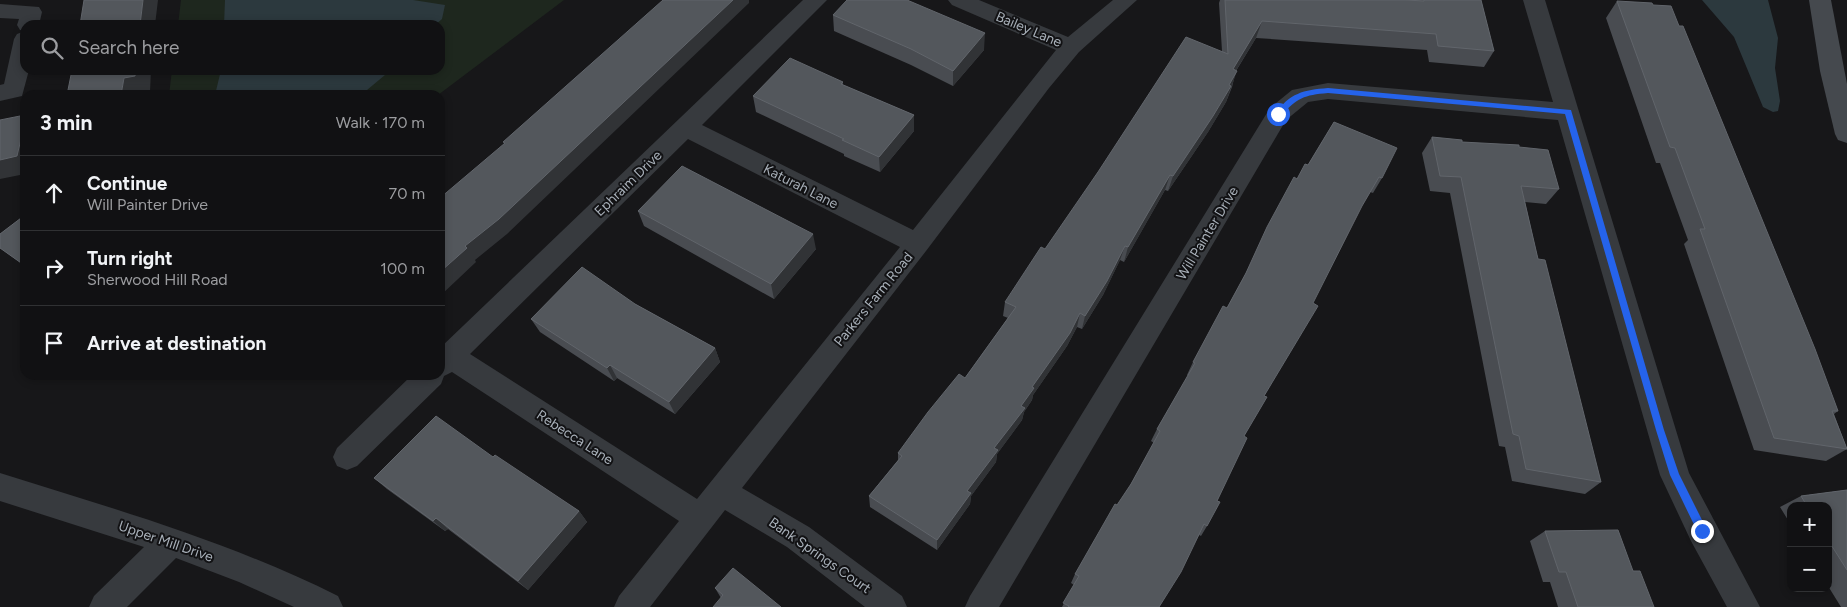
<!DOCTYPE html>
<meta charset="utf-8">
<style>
body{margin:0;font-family:Figtree,sans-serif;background:#1a1a1c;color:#f1f3f6}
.controls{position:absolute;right:15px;bottom:15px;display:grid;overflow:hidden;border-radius:10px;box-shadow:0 2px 8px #0003}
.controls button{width:45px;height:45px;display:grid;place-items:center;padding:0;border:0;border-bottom:1px solid #303133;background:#111113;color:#f1f3f6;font:25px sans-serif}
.stop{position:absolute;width:15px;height:15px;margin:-11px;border:4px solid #2563eb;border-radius:50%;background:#fff}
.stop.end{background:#2563eb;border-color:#fff;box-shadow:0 1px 5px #0008}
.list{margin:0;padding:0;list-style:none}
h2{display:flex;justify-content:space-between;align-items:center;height:65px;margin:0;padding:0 20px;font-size:21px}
h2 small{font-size:16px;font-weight:400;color:#9c9da0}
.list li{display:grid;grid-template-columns:32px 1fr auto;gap:15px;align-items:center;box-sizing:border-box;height:75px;padding:0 20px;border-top:1px solid #303133}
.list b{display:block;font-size:19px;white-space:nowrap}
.list p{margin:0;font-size:16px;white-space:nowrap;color:#9c9da0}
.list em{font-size:16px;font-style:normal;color:#9c9da0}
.icon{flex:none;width:28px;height:28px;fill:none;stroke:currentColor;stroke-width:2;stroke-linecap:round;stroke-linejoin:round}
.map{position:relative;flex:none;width:1847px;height:607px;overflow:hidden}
.search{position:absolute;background:#111113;box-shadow:0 2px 8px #0003;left:20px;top:20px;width:425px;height:55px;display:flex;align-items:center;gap:12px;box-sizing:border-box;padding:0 18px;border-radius:15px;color:#9c9da0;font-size:19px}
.panel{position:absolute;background:#111113;box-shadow:0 2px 8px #0003;left:20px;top:90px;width:425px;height:290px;border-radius:15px}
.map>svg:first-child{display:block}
.green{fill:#1e271e}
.water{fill:#2c393e}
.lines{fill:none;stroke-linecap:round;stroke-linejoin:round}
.minor{fill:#373a3e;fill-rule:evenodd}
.secondary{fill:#45494e;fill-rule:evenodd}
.wall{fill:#494c51}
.shaded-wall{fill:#313336}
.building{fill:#53575c;stroke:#61656b}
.route{fill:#2563eb}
.labels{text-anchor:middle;stroke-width:4;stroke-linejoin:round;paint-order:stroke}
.street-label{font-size:14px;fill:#a8b0b9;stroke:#121214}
</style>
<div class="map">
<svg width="1847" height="607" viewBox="0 0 1847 607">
<rect width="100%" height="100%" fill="#171719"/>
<path class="green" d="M181,0H564L438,95H169L172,70H440V25H178Z"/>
<path class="water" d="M225,0H413L445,5L442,19L435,25H224Z
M1702,0H1768L1778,38L1775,68L1780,101L1778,111L1773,112L1763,107L1734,37Z
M221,70H391L361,95H215Z"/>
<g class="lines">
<path class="minor" d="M803,0H827L702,125L913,230L1056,50L952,5L948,0H979L1068,37L1113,0H1137L1079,52L1049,88L926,251L742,488L809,527L902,596L907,607H865L787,547L725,510L650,607H614L619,596L679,521L452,372L444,376L441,384L357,466L347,470L337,466L333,457L337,448L412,375H440V348ZM688,139L900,247L697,499L470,354Z
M1523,0H1545L1689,473L1760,607H1727L1691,541L1660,475L1558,120L1328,99L1308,102L1286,120L999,607H965L970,596L1270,108L1292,90L1328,83L1553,102Z
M0,4L39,7L42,12L39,25H25V70H29L22,96L0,101V85L4,84L14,39L17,34L25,31L20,30L17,25L19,19L0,18Z
M0,473C115,509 230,542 338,596L343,607H294L239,582L176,558L127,607H89L94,596L144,547L0,501Z"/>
<path class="secondary" d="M1809,0H1831L1847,84V143L1838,140L1835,134L1820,71Z"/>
</g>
<path class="wall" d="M1220,0H1481L1494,51L1484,67L1429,62L1427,50L1256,38L1236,71L1232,87L1226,102L1208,132L1168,191L1165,190L1124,262L1120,260L1103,295L1082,329L1077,327L1067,346L1033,395L1032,400L1024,412L1022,420L997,454L996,462L971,496L970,504L937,550L870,507L869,496L898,460V453L965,378L1008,318L1003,316L1005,302L1045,249L1222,51L1219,3Z
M1617,1L1838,411L1834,414L1847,449L1826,461L1754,450L1684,244L1688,240L1660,163H1656L1606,18Z
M833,15L984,50L953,86L911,65L834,31Z
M843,82V85L914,115V131L880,172L844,156V154L756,112L753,96Z
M1334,122L1382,178L1373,193L1370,192L1361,207L1264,396L1244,436L1217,501L1207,526L1201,536L1199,535L1159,607H1062L1074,585L1071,583L1075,574L1131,484L1154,443L1151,441L1157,429L1188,376L1187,375L1193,362L1227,308L1297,179L1308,165Z
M1432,137L1462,142L1519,147L1559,189L1546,204L1525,202L1538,259L1601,482L1585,494L1512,481L1505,447L1499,446L1450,193L1430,191L1422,153Z
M638,211L816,249L774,299L644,226Z
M25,215V266L0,248V234Z
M635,304L715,348L720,362L675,414L617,378L614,381L540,332L531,319Z
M493,457L579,511L587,522L528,590L448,529L445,531L387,489L374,478Z
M1847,490V607H1841L1828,586V506H1791V525L1780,507L1801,496Z
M1545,531L1633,571L1654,607H1558L1550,582H1543L1530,541Z
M715,588L781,607L721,598Z"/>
<path class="shaded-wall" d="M143,0H158L155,25H140Z
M733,0H749V3L507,234L475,260L476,262L440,296V272L465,246Z
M1262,21L1256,38L1227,85L1233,69Z
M985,33L984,50L953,86V71Z
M136,70H151L150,92L138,95H121L124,78Z
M1237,71L1226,102L1208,132L1168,191L1173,176Z
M914,115V131L880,172L879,157Z
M25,122V174L0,179V160Z
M1170,175L1165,190L1124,262L1128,247Z
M813,234L816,249L774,299L771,284Z
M1125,246L1120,260L1103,295L1082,329L1085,316Z
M1080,313L1077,327L1067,346L1033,395L1032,400L1024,412L1022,420L997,454L996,462L971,496L970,504L937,550V540L967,491L1021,406L1032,387Z
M715,348L720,362L675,414L669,402Z
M610,365L617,378L614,381L607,368Z
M579,511L587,522L528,590L518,581Z
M436,518L448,529L445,531L433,521Z"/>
<path class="building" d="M84,0H143L140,25H80Z
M663,0H733L499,219L465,246L467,248L440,272V198L505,143L503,142Z
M847,0H907L985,33L953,71L911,49L833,15Z
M1225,0H1406L1424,1V0H1481L1494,51L1438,46L1436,34L1262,21L1233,69L1237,71L1229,85L1231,86L1213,116L1173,176L1170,175L1128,247L1125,246L1107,281L1085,316L1080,313L1070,333L1032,387L1034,388L1021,406L1025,408L994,448L998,450L967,491L971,493L937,540L869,496L902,456L898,453L928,412L959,374L965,378L1016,307L1005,302L1041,247L1045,249L1098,172L1186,37L1228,54Z
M1617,1L1652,3L1653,5L1671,6L1679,26H1683L1815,349L1838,411H1832L1847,449L1774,438L1700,229H1705L1675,148L1670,147Z
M790,58L843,82L841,84L914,115L879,157L842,140L844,139L753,96Z
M72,70H136L135,76L124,78L121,95H67Z
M25,115V122L17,156L0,160V120Z
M1334,122L1397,148L1382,178L1379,177L1362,206L1313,303L1318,306L1264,396L1267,397L1244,436L1247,438L1217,501L1220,502L1207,526L1204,524L1181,572L1159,607H1068L1069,606L1063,603L1079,576L1075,574L1115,504L1117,505L1131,484L1160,431L1157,429L1195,363L1193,362L1223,306L1227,308L1246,273L1267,227L1294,177L1297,179L1305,164L1308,165Z
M1432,137L1462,140V142L1519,145V147L1548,150L1559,189L1521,186L1538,259L1545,260L1601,482L1526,469L1519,436L1513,434L1461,177L1440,176Z
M682,166L813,234L771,284L638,211Z
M25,215V264L24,265L0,248V234Z
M582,267L635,304L715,348L669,402L610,365L607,368L531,319Z
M436,416L493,457L495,455L579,511L518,581L436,518L433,521L374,478Z
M1847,490V570L1828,540V506H1807L1801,496Z
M1618,530L1633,571H1640L1654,607H1578L1566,572H1559L1545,531Z
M733,568L781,607H713L723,595L715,588Z"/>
<path class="route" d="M1328,88L1571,110L1664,430L1679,474L1706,528V535H1699L1670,475L1656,430L1565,114L1328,93C1304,95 1297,98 1281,116L1275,114C1290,93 1303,90 1328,88Z"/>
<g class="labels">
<g class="street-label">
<text transform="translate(1029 29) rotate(23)" y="5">Bailey Lane</text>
<text transform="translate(628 183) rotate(-44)" y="5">Ephraim Drive</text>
<text transform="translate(801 186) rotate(27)" y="5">Katurah Lane</text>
<text transform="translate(1207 233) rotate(-59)" y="5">Will Painter Drive</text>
<text transform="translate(873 299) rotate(-51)" y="5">Parkers Farm Road</text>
<text transform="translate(575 437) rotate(33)" y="5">Rebecca Lane</text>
<text transform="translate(166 541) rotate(19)" y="5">Upper Mill Drive</text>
<text transform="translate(820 555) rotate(35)" y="5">Bank Springs Court</text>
</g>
</g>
</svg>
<div class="controls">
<button>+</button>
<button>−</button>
</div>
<div class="stop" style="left:1278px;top:114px"></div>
<div class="stop end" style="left:1702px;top:531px"></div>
<div class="search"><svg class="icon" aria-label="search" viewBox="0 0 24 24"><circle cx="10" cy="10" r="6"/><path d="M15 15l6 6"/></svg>Search here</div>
<section class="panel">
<h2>3 min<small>Walk · 170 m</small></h2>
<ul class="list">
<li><svg class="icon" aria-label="ahead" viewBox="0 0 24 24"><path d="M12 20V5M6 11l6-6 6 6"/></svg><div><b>Continue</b><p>Will Painter Drive</p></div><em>70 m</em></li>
<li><svg class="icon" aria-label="right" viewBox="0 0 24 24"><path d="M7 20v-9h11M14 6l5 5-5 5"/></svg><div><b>Turn right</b><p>Sherwood Hill Road</p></div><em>100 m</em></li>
<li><svg class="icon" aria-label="arrive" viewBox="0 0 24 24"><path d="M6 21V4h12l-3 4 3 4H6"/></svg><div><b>Arrive at destination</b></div></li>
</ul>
</section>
</div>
